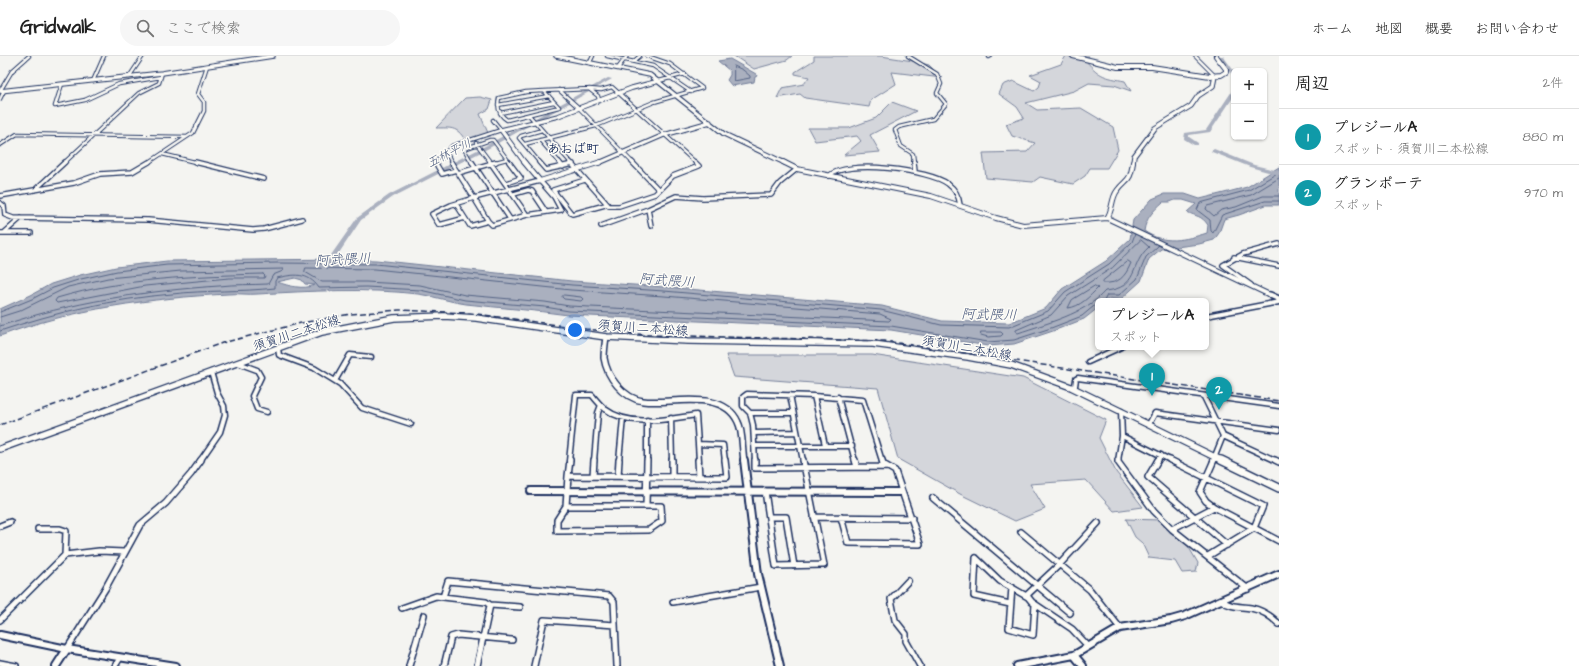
<!DOCTYPE html>
<html lang="ja">
<meta charset="utf-8">
<style>
body{margin:0;font-family:"Architects Daughter","Klee One",sans-serif;background:#f6f6f6;color:#222}
.controls{position:absolute;right:12px;top:12px;display:grid;overflow:hidden;border-radius:6px;box-shadow:0 1px 3px #0004}
.controls button{width:36px;height:36px;display:grid;place-items:center;padding:0;border:0;border-bottom:1px solid #e0e0e0;background:#fff;color:#222;font:20px sans-serif}
.you{position:absolute;left:575px;top:274px;width:14px;height:14px;margin:-10px;border:3px solid #fff;border-radius:50%;background:#1a73e8;box-shadow:0 0 0 6px #1a73e833}
.badge{display:grid;place-items:center;width:26px;height:26px;border-radius:50%;background:#d1495b;color:#fff;font-size:13px;font-weight:700}
.pin{position:absolute;translate:-50% -33px;filter:drop-shadow(0 1px 2px #0008)}
.pin::after{content:'';position:absolute;top:21px;width:14px;height:12px;background:inherit;clip-path:polygon(0 0,100% 0,50% 100%)}
.popup{position:absolute;left:1095px;top:242px;width:114px;height:52px;box-sizing:border-box;display:grid;place-content:center;border-radius:6px;background:#fff;filter:drop-shadow(0 1px 3px #0005);font-size:13px;white-space:nowrap;color:#767676}
.popup b{font-size:15px;color:#222}
.popup::after{content:'';position:absolute;left:50%;top:100%;margin-left:-8px;border:8px solid transparent;border-top-color:#fff}
.list{margin:0;padding:0;list-style:none}
h2{display:flex;justify-content:space-between;align-items:center;height:52px;margin:0;padding:0 16px;font-size:17px}
h2 small{font-size:13px;font-weight:400;color:#767676}
.list li{display:grid;grid-template-columns:26px 1fr auto;gap:12px;align-items:center;box-sizing:border-box;height:56px;padding:0 16px;border-top:1px solid #e0e0e0}
.list b{display:block;font-size:15px;white-space:nowrap}
.list p{margin:0;font-size:13px;white-space:nowrap;color:#767676}
.list em{font-size:13px;font-style:normal;color:#767676}
.icon{flex:none;width:22px;height:22px;fill:none;stroke:currentColor;stroke-width:2;stroke-linecap:round;stroke-linejoin:round}
.map{position:relative;flex:none;width:1279px;height:610px;overflow:hidden}
header{display:flex;align-items:center;gap:24px;box-sizing:border-box;height:56px;padding:0 20px;background:#fff;border-bottom:1px solid #e0e0e0}
header strong{font-size:19px}
nav{display:flex;gap:22px;margin-inline-start:auto;font-size:14px}
.search{width:280px;height:36px;background:#f6f6f6;display:flex;align-items:center;gap:10px;box-sizing:border-box;padding:0 14px;border-radius:22px;color:#767676;font-size:15px}
main{display:flex}
aside{flex:1;background:#fff}
.map>svg:first-child{display:block}
.green{fill:#d4d6db;stroke:#78829c}
.water{fill:#aab0bf;stroke:#717c98;fill-rule:evenodd}
.lines{fill:none;stroke-linecap:round;stroke-linejoin:round}
.shore{stroke:#546385;stroke-width:1}
.river{fill:#aab0bf;fill-rule:evenodd}
.minor-far3-casing{stroke:#1b2f5e;stroke-width:4.5}
.minor-far2-casing{stroke:#1b2f5e;stroke-width:6}
.minor-far1-casing{stroke:#1b2f5e;stroke-width:7}
.minor-casing{stroke:#1b2f5e;stroke-width:8}
.tertiary-far3-casing{stroke:#1b2f5e;stroke-width:5.5}
.tertiary-far2-casing{stroke:#1b2f5e;stroke-width:6}
.tertiary-far1-casing{stroke:#1b2f5e;stroke-width:8}
.tertiary-casing{stroke:#1b2f5e;stroke-width:10}
.secondary-far1-casing{stroke:#1b2f5e;stroke-width:8}
.secondary-casing{stroke:#1b2f5e;stroke-width:10}
.primary-casing{stroke:#1b2f5e;stroke-width:6}
.minor-far3{stroke:#fdfcf7;stroke-width:2.5}
.minor-far2{stroke:#fdfcf7;stroke-width:3.5}
.minor-far1{stroke:#fdfcf7;stroke-width:4}
.minor{stroke:#fdfcf7;stroke-width:5}
.tertiary-far3{stroke:#fdfcf7;stroke-width:3.5}
.tertiary-far2{stroke:#fdfcf7;stroke-width:4}
.tertiary-far1{stroke:#fdfcf7;stroke-width:5}
.tertiary{stroke:#fdfcf7;stroke-width:6}
.secondary-far1{stroke:#fdfcf7;stroke-width:5.5}
.secondary{stroke:#fdfcf7;stroke-width:7}
.primary{stroke:#fdfcf7;stroke-width:4}
.rail{stroke:#1b2f5e;stroke-width:1.5;stroke-dasharray:6 3;stroke-linecap:butt}
.labels{text-anchor:middle;stroke-width:3;stroke-linejoin:round;paint-order:stroke}
.far-water-label{font-size:12px;font-style:italic;fill:#46567b;stroke:#fdfcf7}
.far-quarter-label{font-size:13px;font-weight:bold;fill:#1b2f5e;stroke:#fdfcf7}
.street-label{font-size:13px;fill:#1b2f5e;stroke:#fdfcf7}
.water-label{font-size:14px;font-style:italic;fill:#46567b;stroke:#fdfcf7}
</style>
<header>
<strong>Gridwalk</strong>
<div class="search"><svg class="icon" aria-label="search" viewBox="0 0 24 24"><circle cx="10" cy="10" r="6"/><path d="M15 15l6 6"/></svg>ここで検索</div>
<nav><a>ホーム</a><a>地図</a><a>概要</a><a>お問い合わせ</a></nav>
</header>
<main>
<div class="map">
<svg width="1279" height="610" viewBox="0 0 1279 610">
<rect width="100%" height="100%" fill="#f4f4f1"/>
<filter id="ink" filterUnits="userSpaceOnUse"><feTurbulence type="fractalNoise" baseFrequency=".025" numOctaves="2"/><feDisplacementMap in="SourceGraphic" scale="8" xChannelSelector="R" yChannelSelector="G"/><feConvolveMatrix kernelMatrix="1 2 1 2 8 2 1 2 1" color-interpolation-filters="sRGB"/></filter>
<g filter="url(#ink)">
<path class="green" d="M734,0H792L787,4L754,13Z
M814,0H881L913,5L929,9L942,22L892,16L896,28L871,44L869,51L805,42L800,38L777,42L782,32L804,28L809,21L795,18V16L814,4Z
M1066,0H1089L1086,5C1100,21 1105,21 1125,25L1131,35L1114,29L1089,27L1074,35L1026,47L1037,54L1081,52L1113,71L1118,94L1107,112H1090L1085,120L1073,128L1040,121L1033,126L986,122L983,97L1027,96L1035,87L1012,80L1006,68L1024,62L1017,51L999,38L1003,29L1013,25L1034,35L1039,31L1041,25L1030,19L1061,8Z
M480,41L492,44L489,53L480,58L488,77L465,84C457,70 450,72 436,72L465,42Z
M892,46L916,55L870,79L880,96L844,99L861,85L857,80L815,85L808,72H849L876,62Z
M726,299H872L1023,322L1106,364L1099,382L1116,416L1143,451L1114,455L1086,424L1030,428L1045,453L1015,465L960,438L898,403L878,332L734,321Z
M1126,463L1160,464L1188,490L1198,507L1196,516L1182,517L1175,505L1149,502L1142,487L1135,481Z"/>
<path class="water" d="M730,3L756,18L757,20L755,21L754,26L732,30L727,24L730,19V15L718,5Z
M1279,111V149H1266L1239,159L1224,163L1219,177L1214,184L1199,188L1161,193L1149,203L1141,225L1120,244L1110,242L1106,245H1098V252L1084,263L1053,275L1014,288L988,290L891,274L568,259C534,254 500,252 466,248C450,246 434,240 418,238C365,232 311,235 258,238C248,239 238,237 228,238C151,242 72,253 0,280V253L31,239L51,228L80,219L116,211L167,205L344,203L376,204L572,225L665,231L882,250L942,265L1009,267L1046,252L1062,233L1106,205L1130,183L1133,164L1152,143L1164,138H1185L1200,143L1228,136L1247,131ZM1175,144H1183L1196,148L1187,156C1197,161 1201,159 1208,169L1207,177C1185,184 1164,189 1144,175C1146,162 1153,155 1163,146H1170ZM295,222L302,224L305,228L315,229C303,234 289,230 277,226Z"/>
<g class="lines">
<path class="shore" d="M734,10L743,14L750,20V22L734,25Z
M1279,116L1249,134L1200,147L1197,154L1210,164L1211,175L1213,177L1222,159L1265,145H1279
M1279,122L1251,139L1207,150L1206,153L1214,160L1221,154L1236,151L1263,140H1279
M1141,184L1149,191C1129,208 1140,232 1105,235C1085,258 1047,267 1018,277L1016,276V274L1051,259L1068,240L1112,212Z
M1128,205L1131,207C1125,221 1119,228 1103,227V225Z
M306,212L375,213L571,234L664,240L880,258L891,263L889,265L569,250L545,246L465,239L420,229L366,226H322L305,216Z
M263,218L265,220L264,222H229L145,230L57,247L55,245L57,242C125,222 193,220 263,218Z
M1095,230L1098,232C1090,240 1080,251 1068,252L1072,244Z
M564,239L581,241L583,243L581,245L564,243L562,241Z
M1104,245L1107,239H1119L1137,223L1146,201L1158,190
M0,256L32,243L53,232L81,223L117,215L167,209L278,207L376,208L572,229L664,235L881,254L941,269L1009,271L1048,255L1065,236L1109,208L1132,186L1135,178
M0,261L19,255L68,231L108,222L181,215L284,213L283,215L273,219L268,228C252,229 235,228 219,230C144,235 71,246 0,270
M0,275C56,256 113,243 172,238C206,234 241,236 275,232V225L277,222C294,218 308,216 319,232L366,231L420,234L465,244L545,251L569,255L891,270L988,286L1014,284L1051,272L1082,260L1094,250L1098,249
M981,276H1001L1003,278L1001,280L988,281L981,279Z"/>
<path class="river" d="M1219,0H1223L1234,15V19H1232Z
M608,22L612,23L489,92L393,141L361,164L333,206L326,213H322L321,211L329,202L357,162L389,139L485,90Z
M1234,34V40L1210,76L1189,79V81L1198,87V89H1194L1184,83L1185,77L1206,74L1232,35Z
M1214,93L1254,109L1279,115V119L1250,111L1212,96L1211,95Z"/>
<g class="minor-far3-casing">
<path id="minor-far3" d="M607,0L653,10L691,36
M908,0L937,18L941,28L937,37L946,48L933,63L899,71L895,74L901,90L913,98L914,107
M1195,0L1215,20
M989,1L991,0
M634,5L640,0
M590,6L593,0
M618,12L627,0
M129,21L143,0
M93,25L104,0
M659,25L685,18
M62,28L55,50L85,44L119,28L161,21
M589,33L601,34L612,31L696,107
M559,34L579,52L633,107
M0,35L12,15L29,0
M544,35L559,51L507,64C499,59 497,51 499,42L526,36Z
M544,35L589,33L598,40L599,44
M0,43L4,35
M498,49L549,40
M500,57L554,46
M529,59L571,107
M540,84L560,107
M476,87L491,107
M525,88L596,70L654,46L702,32L670,8L647,0
M0,89L17,78L187,81
M162,98L199,107
M64,107L139,37L159,27L162,17
M148,107L193,77L204,55V46L198,38L207,10
M436,107L434,104L447,100
M452,107L446,96L452,90L501,74L493,64
M472,107L464,93L490,84H493L510,107
M492,107L507,103
M540,107L519,82L521,80L542,74"/>
</g>
<g class="minor-far2-casing">
<path id="minor-far2" d="M195,106L264,123
M435,106L442,118L456,114
M451,106L474,142
M472,106L510,163
M490,106L527,159
M539,106L546,114L573,108
M559,106L563,111
M570,106L609,150H619L655,138L673,120L699,110L695,106
M632,106L659,134
M914,106L915,116
M458,117L496,106
M829,120C846,103 930,114 948,128C955,133 959,141 960,149
M585,124L553,134L572,158L605,149
M506,127L521,122L509,106
M37,132L65,106
M514,138L528,134L532,135L546,156
M0,140L74,127L100,118L132,116L149,106
M474,142L488,165
M474,142L451,149L432,158L439,169L465,162L470,170L488,165
M474,142L540,125L554,141L561,154L527,159L492,169L488,165
M0,147L4,150L5,159L13,162L148,164L253,174L264,173L302,163
M456,148L465,162
M648,153L651,170
M601,170L648,153L676,140L703,142L771,139L780,127L797,113
M0,177H31
M4,177L21,162
M1234,201L1279,210
M1251,229L1223,209L1243,198L1279,188"/>
</g>
<g class="minor-far1-casing">
<path id="minor-far1" d="M1206,260L1279,246
M278,292L279,299L314,312L340,328L362,352L411,368
M1088,306L1121,291
M238,307L257,314L261,321L252,340L257,353L267,356
M335,325L350,299L371,301
M1071,331L1075,330L1076,323L1078,322L1279,350
M790,339L803,405
M814,340L825,389
M838,341L855,405
M1204,341L1223,380L1277,405
M750,357H793
M671,362L672,405
M1149,368L1155,357L1279,374
M754,377L797,376
M1122,380L1172,405
M698,388L699,405
M754,390H852
M200,405L220,376L225,359L224,350L217,337L211,316
M569,405L576,339H592C596,344 600,349 605,353C630,372 667,363 696,359L698,388L723,389L725,405
M594,405L598,357L601,349
M619,405L623,362
M647,405V364
M755,405L753,369L750,357L743,350V341L747,338L814,340L863,344L882,405
M1118,405L1122,380L1121,355
M1157,405L1161,399
M1213,405L1223,380"/>
</g>
<g class="minor-casing">
<path id="minor" d="M672,404V420
M698,404L699,421
M755,404V412L888,411
M855,404L857,411
M1118,404V406L1154,455L1172,473L1248,533
M1158,404L1148,421L1227,489
M1170,404L1263,450L1254,472L1208,500
M1214,404L1200,436L1206,445L1214,451L1279,485
M1275,404L1279,406
M568,420L727,421L725,404
M568,420L570,404
M593,420L594,404
M618,420L619,404
M765,435L776,510L824,509L803,404
M933,442L1070,557
M566,450H661L662,465L649,474L557,475V464Z
M566,450L568,420
M646,450L647,404
M769,461H786L794,510
M814,461L912,462
M841,461L848,487L920,488L895,415L883,408L882,404
M0,470L10,466
M38,473H60L66,475L65,499L99,495L124,496
M1172,473L1214,451
M1021,476L1090,534L1120,572
M976,502L974,540L1010,548
M976,502L1000,525L1028,541
M908,525L891,543L895,564L906,578V585L920,610
M1012,531L1009,572L1033,579L1035,548
M1221,544C1231,552 1240,550 1251,552C1262,554 1271,560 1279,568
M673,546L761,531
M490,549L520,551
M402,552L436,540L443,541
M0,564L65,499
M1088,590L1072,573L1032,546L1028,541V538L1059,509L1098,467
M67,593L105,533L140,469L166,447L191,418L201,404
M0,607L16,610
M115,610L120,602
M409,610L424,559
M444,610L451,581L458,579L512,584
M477,610L490,549L486,546L443,541L448,525L609,540L614,546L617,610
M534,610L544,564L615,569"/>
</g>
<g class="tertiary-far3-casing">
<path id="tertiary-far3" d="M556,0L650,19L724,78L785,107
M0,35L162,17L273,0
M525,107L501,74L558,60L632,32L659,25
M599,107L664,79L710,66
M1133,107L1134,100L1155,72L1191,50L1198,40L1213,30L1215,20"/>
</g>
<g class="tertiary-far2-casing">
<path id="tertiary-far2" d="M524,106L540,125L601,106
M783,106L797,113L931,140L996,162L1023,169L1107,162L1272,240
M1107,162C1113,154 1111,143 1117,135C1127,121 1130,128 1133,106"/>
</g>
<g class="tertiary-far1-casing">
<path id="tertiary-far1" d="M1270,239L1279,243
M606,281C605,288 604,295 604,302C607,321 623,342 643,345C670,349 723,332 738,366C743,375 742,394 744,405"/>
</g>
<g class="tertiary-casing">
<path id="tertiary" d="M744,404L758,518L780,610
M531,435L900,436
M0,579L67,593L176,610
M1074,599L1083,610
M56,610L67,593
M1017,610L1074,599L1120,572L1171,564L1185,560L1279,518"/>
</g>
<g class="secondary-far1-casing">
<path id="secondary-far1" d="M0,393L322,276L394,262L444,260L476,262L606,281L688,285L873,288L968,301L1011,309L1071,331L1223,405"/>
</g>
<g class="secondary-casing">
<path id="secondary" d="M1221,404L1279,432"/>
</g>
<g class="primary-casing">
<path id="primary" d="M1073,0L1118,11H1152L1210,20L1221,19L1226,16V13L1216,0"/>
</g>
<use href="#minor-far3" class="minor-far3"/>
<use href="#minor-far2" class="minor-far2"/>
<use href="#minor-far1" class="minor-far1"/>
<use href="#minor" class="minor"/>
<use href="#tertiary-far3" class="tertiary-far3"/>
<use href="#tertiary-far2" class="tertiary-far2"/>
<use href="#tertiary-far1" class="tertiary-far1"/>
<use href="#tertiary" class="tertiary"/>
<use href="#secondary-far1" class="secondary-far1"/>
<use href="#secondary" class="secondary"/>
<use href="#primary" class="primary"/>
<path class="rail" d="M0,369L222,287L301,267L351,258L399,254L470,257L586,273L648,279L885,285L1279,345"/>
</g>
</g>
<g class="labels">
<g class="far-water-label">
<text transform="translate(449 97) rotate(-27)" y="4">五林平川</text>
</g>
<g class="far-quarter-label">
<text x="573" y="97">あおば町</text>
</g>
<g class="street-label">
<text transform="translate(643 271) rotate(4)" y="5">須賀川二本松線</text>
<text transform="translate(296 276) rotate(-18)" y="5">須賀川二本松線</text>
<text transform="translate(967 291) rotate(10)" y="5">須賀川二本松線</text>
</g>
<g class="water-label">
<text transform="translate(343 203) rotate(-3)" y="5">阿武隈川</text>
<text transform="translate(667 224) rotate(4)" y="5">阿武隈川</text>
<text transform="translate(989 258) rotate(1)" y="5">阿武隈川</text>
</g>
</g>
</svg>
<div class="controls">
<button>+</button>
<button>−</button>
</div>
<div class="you"></div>
<div class="pin badge" style="left:1152px;top:340px;background:#0f9aa8">1</div>
<div class="popup"><b>プレジールA</b>スポット</div>
<div class="pin badge" style="left:1219px;top:354px;background:#0f9aa8">2</div>
</div>
<aside>
<h2>周辺<small>2件</small></h2>
<ul class="list">
<li><span class="badge" style="background:#0f9aa8">1</span><div><b>プレジールA</b><p>スポット · 須賀川二本松線</p></div><em>880 m</em></li>
<li><span class="badge" style="background:#0f9aa8">2</span><div><b>グランポーテ</b><p>スポット</p></div><em>970 m</em></li>
</ul>
</aside>
</main>
